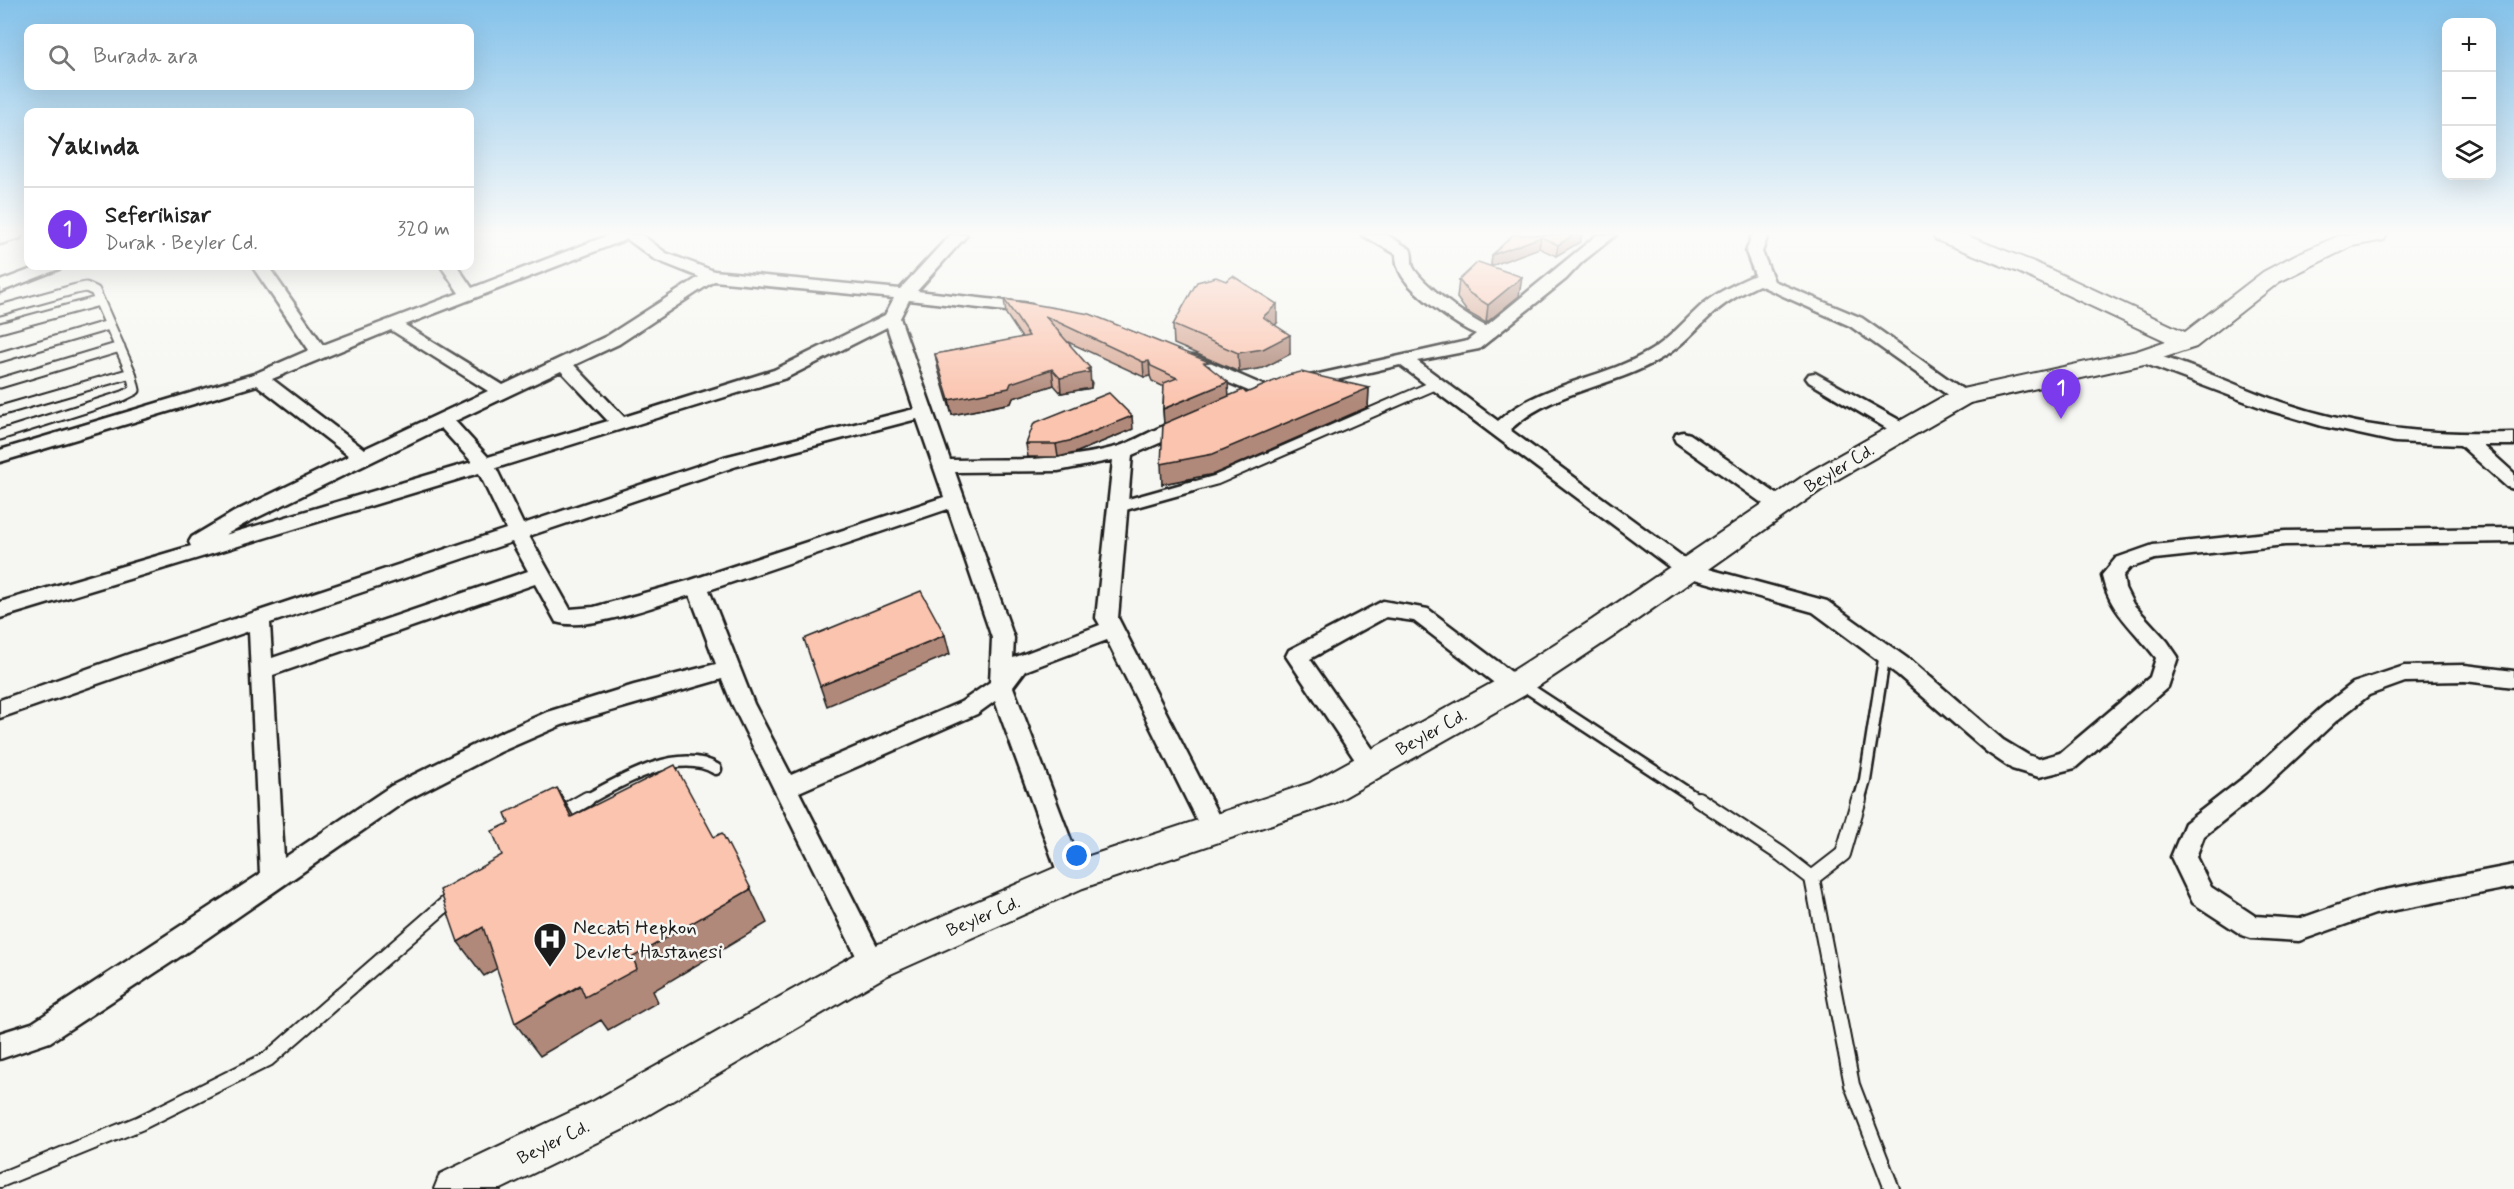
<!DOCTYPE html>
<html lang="tr">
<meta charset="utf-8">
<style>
body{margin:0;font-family:Mynerve,sans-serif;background:#f2f2f2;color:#222}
.controls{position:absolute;right:18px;top:18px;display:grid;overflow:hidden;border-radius:12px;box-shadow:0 6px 24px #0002}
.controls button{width:54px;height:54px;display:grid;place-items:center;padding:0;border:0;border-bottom:2px solid #e0e0e0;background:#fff;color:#222;font:30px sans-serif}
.you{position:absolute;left:1077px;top:856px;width:21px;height:21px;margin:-15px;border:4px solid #fff;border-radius:50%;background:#1a73e8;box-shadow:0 0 0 9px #1a73e833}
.badge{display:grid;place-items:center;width:39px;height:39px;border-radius:50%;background:#7c3aed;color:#fff;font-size:20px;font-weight:700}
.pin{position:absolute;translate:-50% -50px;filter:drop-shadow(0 2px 3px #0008)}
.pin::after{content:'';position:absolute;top:32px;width:21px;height:18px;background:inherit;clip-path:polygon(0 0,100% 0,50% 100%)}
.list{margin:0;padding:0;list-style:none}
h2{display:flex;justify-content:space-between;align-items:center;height:78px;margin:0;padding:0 24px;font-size:26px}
h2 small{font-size:20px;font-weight:400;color:#767676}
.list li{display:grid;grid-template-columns:39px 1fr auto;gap:18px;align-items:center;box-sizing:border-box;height:84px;padding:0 24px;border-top:2px solid #e0e0e0}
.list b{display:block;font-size:22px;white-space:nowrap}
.list p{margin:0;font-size:20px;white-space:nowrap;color:#767676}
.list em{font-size:20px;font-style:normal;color:#767676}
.icon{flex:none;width:33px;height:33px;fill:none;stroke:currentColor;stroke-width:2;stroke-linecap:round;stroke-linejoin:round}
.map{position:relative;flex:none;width:2514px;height:1189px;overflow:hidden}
.search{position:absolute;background:#fff;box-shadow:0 6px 24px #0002;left:24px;top:24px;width:450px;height:66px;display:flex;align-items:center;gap:15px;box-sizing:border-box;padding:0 21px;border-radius:12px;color:#767676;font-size:22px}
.panel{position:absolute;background:#fff;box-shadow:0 6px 24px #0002;left:24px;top:108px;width:450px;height:162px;border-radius:12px}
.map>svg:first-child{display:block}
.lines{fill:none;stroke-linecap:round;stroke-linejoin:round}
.lane-far2-casing{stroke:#1c1c1c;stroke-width:13}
.lane-far1-casing{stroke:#1c1c1c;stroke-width:15}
.lane-casing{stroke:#1c1c1c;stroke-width:18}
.street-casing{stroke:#1c1c1c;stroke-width:5}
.secondary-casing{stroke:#1c1c1c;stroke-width:4}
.lane-far2{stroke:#f6f6f2;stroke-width:9}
.lane-far1{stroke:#f6f6f2;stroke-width:10}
.lane{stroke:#f6f6f2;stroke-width:14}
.street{fill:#f6f6f2;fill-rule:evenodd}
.secondary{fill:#f6f6f2;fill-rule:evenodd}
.wall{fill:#d8a996;stroke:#1c1c1c;stroke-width:1.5}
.shaded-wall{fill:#b0897a;stroke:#1c1c1c;stroke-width:1.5}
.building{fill:#fbc4af;stroke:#1c1c1c;stroke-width:1.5}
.labels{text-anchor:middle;stroke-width:5;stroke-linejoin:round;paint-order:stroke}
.street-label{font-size:18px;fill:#1c1c1c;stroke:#f6f6f2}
.near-poi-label{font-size:21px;fill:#1c1c1c;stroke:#f6f6f2;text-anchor:start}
</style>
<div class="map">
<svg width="2514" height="1189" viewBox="0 0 2514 1189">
<rect width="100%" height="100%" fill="#f6f6f2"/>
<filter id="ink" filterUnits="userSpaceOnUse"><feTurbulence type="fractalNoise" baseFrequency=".0167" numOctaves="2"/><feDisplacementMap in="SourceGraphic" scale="12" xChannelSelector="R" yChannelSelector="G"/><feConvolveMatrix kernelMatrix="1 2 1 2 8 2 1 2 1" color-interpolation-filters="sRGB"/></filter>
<g filter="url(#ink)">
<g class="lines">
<g class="lane-far2-casing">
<path id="lane-far2" d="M0,310L76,289L86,287L95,291L131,373L135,390L123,396L0,435
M0,328L99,301
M0,357L109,325
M0,383L120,347
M0,411L131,373
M1187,488L1216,480L1437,384"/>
</g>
<g class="lane-far1-casing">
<path id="lane-far1" d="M1118,507L1193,486
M1520,683L1700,801
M584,801C619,782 678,746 716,769
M1859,801L1865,780L1885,653"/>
</g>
<g class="lane-casing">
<path id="lane" d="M1698,799L1781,854L1812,878L1852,1085L1892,1189
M557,816L587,799
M1812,878L1843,854L1859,799
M0,1180L140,1123L268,1059L455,896"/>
</g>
<g class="street-casing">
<path id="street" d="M0,235H22L20,238L0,244Z
M609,235H642L666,253L714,271L900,289L950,235H967L917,291L1032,304L1040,309L1032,314L909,300L900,318L950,460C1006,459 1061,462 1116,447C1137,442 1173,415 1194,420L1196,424L1194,428L1132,455L1118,618L1226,830L1223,837L1214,840L1205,837L1107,640L1025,671L1013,687L1085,877L1081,885L1072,888L1063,885L1059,877L995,701L977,714L799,792L886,964L882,972L873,976L864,972L732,704L722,679L562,725L500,752L407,800L190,950L50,1042L0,1059V1033L32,1023L260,874L249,631L0,718V700L129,654L506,529L479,473L0,618V602L191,546L189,542L192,537L234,512L349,456L257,385L0,462V450L254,374L309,350L252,266H268L323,345L459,293L441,266H457L472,288ZM627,239L654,259L699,277L607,336L503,385L405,325ZM714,281L894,298L885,315L774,370L624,417L574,365L619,344ZM887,327L914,409L724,457L523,524L496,468L786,378ZM391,330L488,391L364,449L272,379ZM561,371L608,421L488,457L455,421ZM917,419L944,497L691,580L594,607L570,609L529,536L737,466ZM441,428L472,462L225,535L248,522ZM1113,460L1096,618L1100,625L1013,658L1014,638L955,472L1058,471ZM948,509L992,638L990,682L961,702L791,775L754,704L709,590ZM512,542L528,571L272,658L270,623ZM535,584L556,622C588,632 657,605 690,595L716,664L634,685L547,712L484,740L391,786L284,858L273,675Z
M1362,235H1387L1410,249C1413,255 1411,261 1413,267C1420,282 1470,320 1486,326L1597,235H1616L1582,262L1566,279L1479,349L1417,361L1498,421C1540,383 1600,380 1648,352C1669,340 1685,320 1703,304C1719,291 1737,283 1755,275L1746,252L1752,235H1768L1762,252L1774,281L1862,318L1968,393L1971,397L1968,401H1956L1850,326L1759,285C1744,292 1729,300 1716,311C1697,327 1682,347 1660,359C1612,388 1552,390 1510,430L1694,565L1827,601L1914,663L2003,740L2028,755L2039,759L2060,753L2150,677L2156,658C2135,630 2108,611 2102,575L2116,558L2153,545L2285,531L2514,528V542L2285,545L2155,559L2130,568L2123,576L2125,588L2133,604L2167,641L2178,657L2168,687L2075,768L2039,777L2012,769L1987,752L1898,675L1813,612L1680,575L1400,365L1263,397L1184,364L1181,360L1184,356H1196L1265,386L1467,341L1476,334C1456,326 1423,300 1408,284C1400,275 1396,265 1396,254Z
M40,266H61L59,269L0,292V281Z
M2144,352C2191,363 2235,386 2281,402C2362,429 2429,435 2514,433V445H2483L2514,473V489L2507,487L2460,445L2395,442L2322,426L2268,410L2138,361L2135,357L2138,353Z
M1815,373L1910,426L1912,430L1910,434H1896L1809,382L1806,378L1809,374Z
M1683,432L1690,434L1787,501L1790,506L1787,511L1780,513L1773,511L1676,442L1674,438L1676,434Z
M1383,601L1428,609L1522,680L1525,686L1522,692L1514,694L1506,692L1414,621L1386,617L1310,659L1379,758L1383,765L1379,772L1371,774L1363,772L1286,656L1289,650Z
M2465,665L2514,671V687L2465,681L2405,682L2369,695L2336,721L2263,789L2204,836L2196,857L2211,887L2255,916L2299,919L2375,892L2514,865V887L2375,914L2299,941L2251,938L2242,935L2193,903L2171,857L2185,823L2247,775L2320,709L2353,683L2404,666Z"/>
</g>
<g class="secondary-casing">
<path id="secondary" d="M1933,235H1965L2034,262L2185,332L2263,272L2297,254L2341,235H2387L2384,240L2352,246L2279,282L2196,347L2144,364L1970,403L1831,483L1614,636L1525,695L1334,803L1083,888L886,976L624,1129L501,1189H434L440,1174L594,1101L860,952L1059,866L1310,783L1503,677L1592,620L1811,471L1953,391L2137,351L2166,341L2018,272L1936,240Z"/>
</g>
<use href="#lane-far2" class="lane-far2"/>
<use href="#lane-far1" class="lane-far1"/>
<use href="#lane" class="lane"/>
<use href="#street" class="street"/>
<use href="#secondary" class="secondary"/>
</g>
<path class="wall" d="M1513,235H1582L1580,242L1556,256L1539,248L1491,266L1492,255Z
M1459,280L1519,296L1486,323L1467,312L1457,298Z
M1004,299L1209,366L1229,396L1246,393L1369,388L1368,407L1214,474L1162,484L1164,424L1163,409L1164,387L1152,381L1150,376L1144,377L1066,341L1092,383L1091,388L1061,393L1054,385L1013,398L1011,403L952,415L938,369L935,354L1022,338L1006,314Z
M1277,323L1275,325L1290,354L1263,368L1239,372L1174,344L1173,325Z
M1133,429L1075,453L1058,457H1028L1026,444Z"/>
<path class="shaded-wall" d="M1574,235H1582L1580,242L1556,256L1558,245Z
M1541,237L1539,248L1491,266L1492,255Z
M1522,277L1519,296L1486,323L1488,305Z
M1277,304V323L1263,336V317Z
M1290,335V354L1263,368L1239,372L1238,353Z
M1149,361L1150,376L1144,377L1143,362Z
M1090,368L1091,388L1061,393L1060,378Z
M1052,369L1054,385L1013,398L1011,403L952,415L949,400Z
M1228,382L1229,398L1164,425L1163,409Z
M1369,388L1368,407L1214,474L1162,484L1161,464Z
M1132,416L1133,429L1075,453L1058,457L1056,444Z
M945,635L950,654L827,706L820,686Z
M557,788L578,824L571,817Z
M751,889L767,923L653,991L658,1002L608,1030L601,1020L540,1056L515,1023Z
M483,927L508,962L484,976L458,942Z"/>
<path class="building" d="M1513,235H1574L1558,245L1541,237L1492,255Z
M1478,262L1522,277L1488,305L1469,293L1459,280Z
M1233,276L1277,304L1263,317L1290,335L1263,349L1238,353L1173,325L1197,282L1216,277L1226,281Z
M1004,299L1090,314L1209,362L1204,363L1228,382L1163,409L1164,383L1177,378L1151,366L1149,361L1143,362L1045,316L1090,368L1087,369L1090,372L1060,378L1052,369L1011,383L1009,388L949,400L935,354L1029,336Z
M1301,372L1369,388L1213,454L1161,464L1163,424L1243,390L1246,393L1288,375Z
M1109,393L1132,416L1073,440L1056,444H1026L1034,423Z
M921,591L945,635L820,686L804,639Z
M675,765L714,837L722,833L751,889L633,957L637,969L585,997L580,985L515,1023L483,927L458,942L440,890L502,855L492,831L509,823L505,813L557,788L571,817Z"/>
</g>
<linearGradient id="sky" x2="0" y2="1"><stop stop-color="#83c1ea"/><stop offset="0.58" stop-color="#fbfbf9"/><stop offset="1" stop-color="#fbfbf9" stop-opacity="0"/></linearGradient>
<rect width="2514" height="402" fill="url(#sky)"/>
<defs>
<g id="hospital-pin" transform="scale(1.725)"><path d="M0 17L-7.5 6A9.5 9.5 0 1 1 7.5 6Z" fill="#1c1c1c" stroke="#f6f6f2"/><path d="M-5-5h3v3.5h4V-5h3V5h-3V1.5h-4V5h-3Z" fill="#fff"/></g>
</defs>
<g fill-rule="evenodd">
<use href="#hospital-pin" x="550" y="939"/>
</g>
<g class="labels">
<g class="street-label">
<text transform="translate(1839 468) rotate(-31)" y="6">Beyler Cd.</text>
<text transform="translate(1431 732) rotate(-29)" y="6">Beyler Cd.</text>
<text transform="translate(983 916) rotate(-23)" y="6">Beyler Cd.</text>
<text transform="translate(553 1142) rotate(-26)" y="6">Beyler Cd.</text>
</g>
<g class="near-poi-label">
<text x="573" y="934">Necati Hepkon<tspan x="573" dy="24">Devlet Hastanesi</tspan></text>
</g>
</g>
</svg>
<div class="controls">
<button>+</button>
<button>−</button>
<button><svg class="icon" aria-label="layers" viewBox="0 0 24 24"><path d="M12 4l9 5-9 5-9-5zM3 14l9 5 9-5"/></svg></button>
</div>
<div class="you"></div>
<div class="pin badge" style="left:2061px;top:419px">1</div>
<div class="search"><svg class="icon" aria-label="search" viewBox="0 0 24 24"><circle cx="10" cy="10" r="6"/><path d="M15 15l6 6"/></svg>Burada ara</div>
<section class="panel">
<h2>Yakında<small></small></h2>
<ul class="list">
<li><span class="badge">1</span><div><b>Seferihisar</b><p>Durak · Beyler Cd.</p></div><em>320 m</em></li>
</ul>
</section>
</div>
